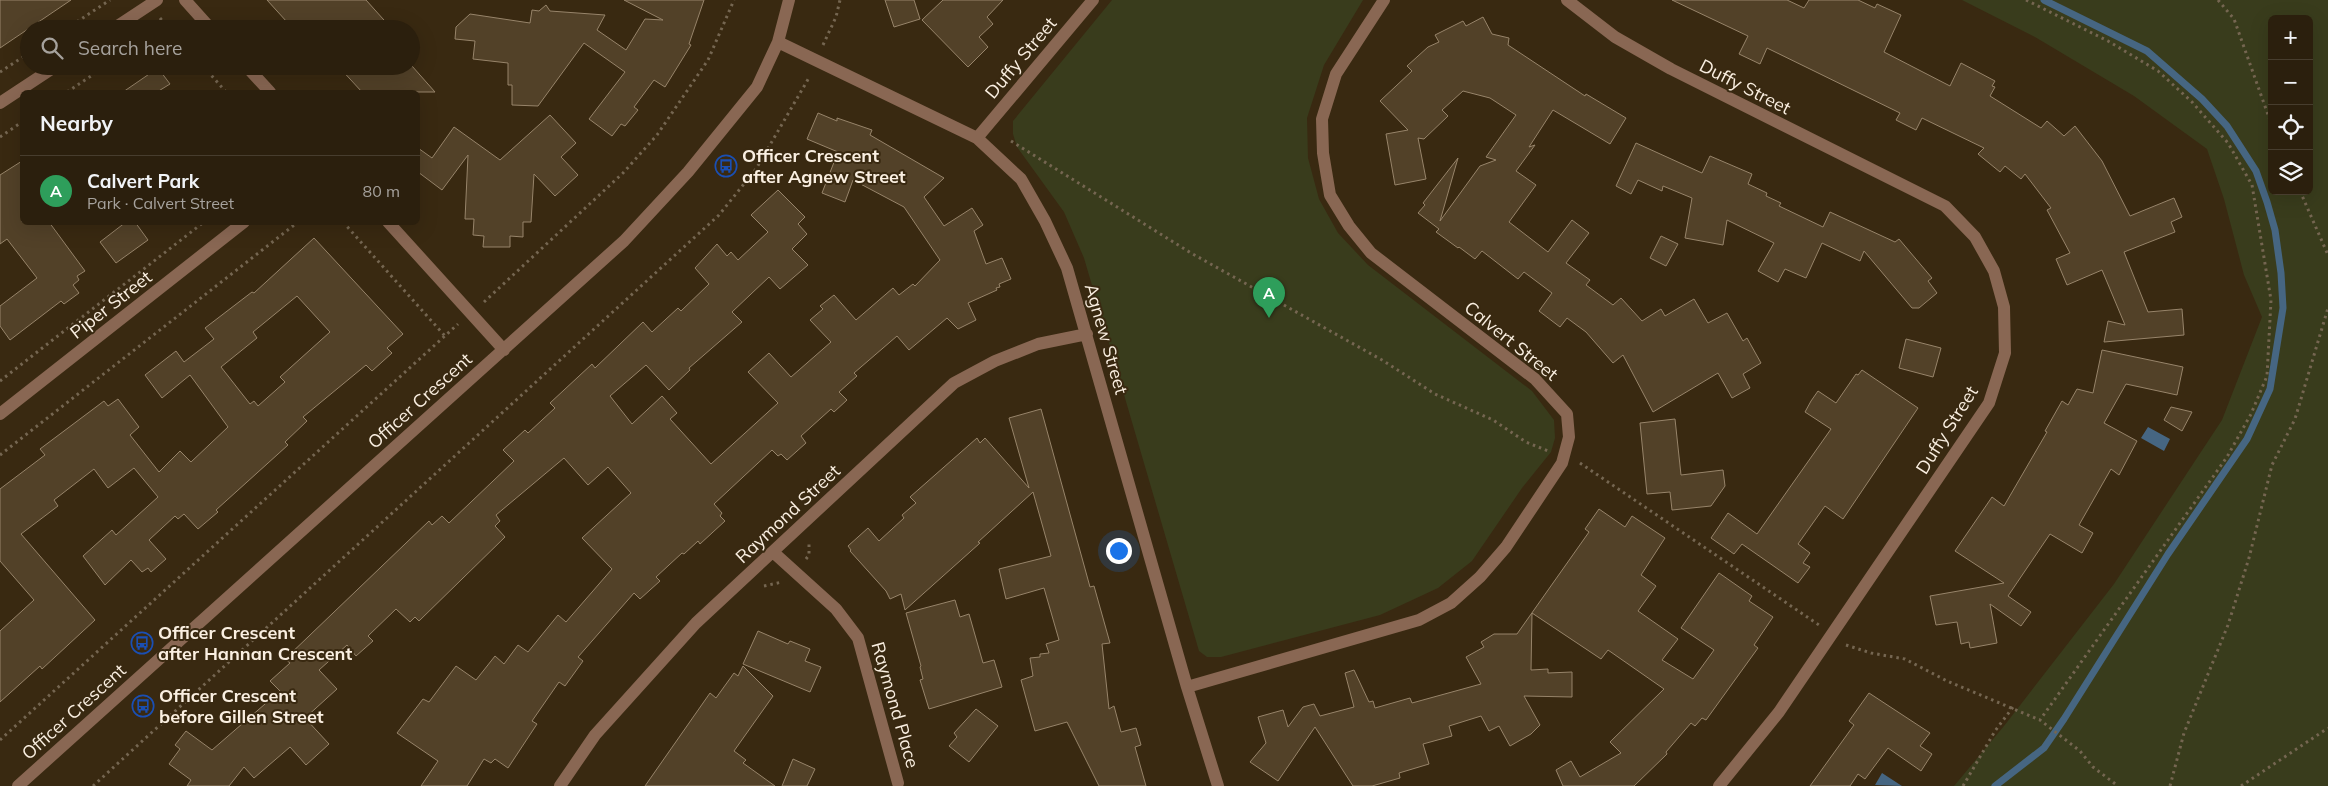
<!DOCTYPE html>
<meta charset="utf-8">
<style>
body{margin:0;font-family:Mulish,sans-serif;background:#332716;color:#f1f3f6}
.controls{position:absolute;right:15px;top:15px;display:grid;overflow:hidden;border-radius:8px;box-shadow:0 5px 20px #0002}
.controls button{width:45px;height:45px;display:grid;place-items:center;padding:0;border:0;border-bottom:1px solid #473d2e;background:#2b1f0d;color:#f1f3f6;font:25px sans-serif}
.you{position:absolute;left:1118px;top:550px;width:18px;height:18px;margin:-12px;border:4px solid #fff;border-radius:50%;background:#1a73e8;box-shadow:0 0 0 8px #1a73e833}
.badge{display:grid;place-items:center;width:32px;height:32px;border-radius:50%;background:#d69bfa;color:#fff;font-size:16px;font-weight:700}
.pin{position:absolute;translate:-50% -41px;filter:drop-shadow(0 1px 2px #0008)}
.pin::after{content:'';position:absolute;top:26px;width:18px;height:15px;background:inherit;clip-path:polygon(0 0,100% 0,50% 100%)}
.list{margin:0;padding:0;list-style:none}
h2{display:flex;justify-content:space-between;align-items:center;height:65px;margin:0;padding:0 20px;font-size:21px}
h2 small{font-size:16px;font-weight:400;color:#a6a29d}
.list li{display:grid;grid-template-columns:32px 1fr auto;gap:15px;align-items:center;box-sizing:border-box;height:70px;padding:0 20px;border-top:1px solid #473d2e}
.list b{display:block;font-size:19px;white-space:nowrap}
.list p{margin:0;font-size:16px;white-space:nowrap;color:#a6a29d}
.list em{font-size:16px;font-style:normal;color:#a6a29d}
.icon{flex:none;width:28px;height:28px;fill:none;stroke:currentColor;stroke-width:2;stroke-linecap:round;stroke-linejoin:round}
.map{position:relative;flex:none;width:2328px;height:786px;overflow:hidden}
.search{position:absolute;background:#2b1f0d;box-shadow:0 5px 20px #0002;left:20px;top:20px;width:400px;height:55px;display:flex;align-items:center;gap:12px;box-sizing:border-box;padding:0 18px;border-radius:28px;color:#a6a29d;font-size:19px}
.panel{position:absolute;background:#2b1f0d;box-shadow:0 5px 20px #0002;left:20px;top:90px;width:400px;height:135px;border-radius:8px}
.map>svg:first-child{display:block}
.green{fill:#393c1c;fill-rule:evenodd}
.water{fill:#466682}
.lines{fill:none;stroke-linecap:round;stroke-linejoin:round}
.stream{stroke:#466682;stroke-width:7}
.building{fill:#524128;stroke:#97846a;fill-rule:evenodd}
.path{stroke:#756651;stroke-width:3;stroke-dasharray:2.5 4;stroke-linecap:butt}
.street{stroke:#896753;stroke-width:12}
.labels{text-anchor:middle;stroke-width:4;stroke-linejoin:round;paint-order:stroke}
.street-label{font-size:18px;fill:#faefe1;stroke:#392911}
.poi-label{font-size:18px;font-weight:bold;fill:#faefe1;stroke:#392911;text-anchor:start}
</style>
<div class="map">
<svg width="2328" height="786" viewBox="0 0 2328 786">
<rect width="100%" height="100%" fill="#392911"/>
<path class="green" d="M1112,0H1363L1324,65L1307,118L1308,158L1319,199L1338,233L1368,265L1532,391L1554,420L1555,438L1551,452L1522,488L1472,561L1438,588L1380,615L1221,657H1207L1199,651L1084,258L1064,212L1017,147L1013,134V121Z
M1962,0H2328V786H1954L2004,726L2114,584L2222,420L2262,317L2244,275L2224,199L2207,149L2134,96L2035,37ZM2272,19H2309V191H2272Z"/>
<path class="water" d="M2148,427L2170,439L2164,451L2141,438Z
M1882,773L1902,786L1875,785Z"/>
<g class="lines">
<path class="stream" d="M1995,786L2044,748L2064,719L2168,554L2247,439L2270,389L2283,308L2281,273L2275,230L2267,202L2256,171L2227,126L2202,99L2147,51L2044,0"/>
</g>
<path class="building" d="M0,0H71L0,48Z
M267,0H366L392,29H297L289,20L287,22Z
M624,0H704L689,44L691,45L665,87L654,80L634,107L638,110L625,126L621,124L612,136L589,119L625,72L584,43L538,106L512,105V85H508V63L473,59L475,41L455,39L456,27L470,14L530,23L532,10L539,11L546,5L550,11L605,15L597,30L626,50L645,19L663,20Z
M885,0H914L920,19L894,27Z
M943,0H1003L987,17L993,24L979,37L988,47L968,67L922,20Z
M1672,0H1787L1804,8L1809,0H1858L1875,8L1877,4L1901,15L1884,52L1950,86L1961,63L1995,81L1992,86L1995,87L1990,96L2041,128L2047,121L2064,136L2075,126L2102,161L2130,216L2174,198L2182,217L2171,222L2175,232L2124,252L2148,312L2182,309L2184,335L2104,342L2108,321L2125,325L2102,270L2067,285L2056,259L2070,253L2047,210L2051,208L2025,174L2021,179L2005,166L2000,172L1978,154L1984,148L1922,118L1916,130L1896,120L1900,113L1767,48L1760,64L1739,54L1748,36Z
M1483,17L1492,34L1509,38L1508,45L1585,96L1586,94L1626,118L1610,144L1553,110L1529,147L1535,145L1516,171L1536,185L1509,222L1548,252L1572,220L1589,233L1566,263L1590,280L1586,285L1613,305L1621,298L1642,321L1661,309L1665,316L1694,299L1708,323L1727,313L1743,341L1747,338L1761,363L1743,374L1750,388L1732,398L1718,373L1653,412L1623,355L1613,363L1586,332L1567,318L1560,327L1539,311L1552,293L1524,272L1518,279L1482,251L1475,259L1459,247L1458,248L1436,232L1439,229L1418,213L1425,205L1423,203L1458,158L1440,221L1480,166L1496,160L1486,157L1516,115L1490,98L1463,91L1442,110L1448,116L1424,139L1418,138L1426,179L1395,185L1386,134L1408,130L1380,101L1412,71L1407,66L1428,47L1439,42L1435,35L1463,21L1466,26Z
M338,66H412L435,92H362Z
M158,68L170,84L157,92H123Z
M818,113L837,121V118L872,130L870,135L944,178L924,197L944,226L972,208L983,225L974,231L986,264L1002,258L1011,279L999,284L1000,287L996,288L997,290L968,303L976,320L958,329L947,318L909,350L897,336L854,373L857,376L839,392L847,400L834,412L831,409L801,436L806,443L787,460L781,454L778,456L772,450L714,504L722,513L720,516L725,521L700,544L698,541L684,554L682,553L656,577L660,581L640,599L634,593L578,657L583,661L565,686L559,682L532,721L537,724L508,768L495,759L491,763L484,759L467,786H421L438,761L397,733L423,699L429,702L456,666L476,680L495,656L504,664L518,645L528,652L558,615L566,622L612,569L582,538L631,493L608,467L588,485L564,458L496,515L500,521L495,526L505,537L419,621L415,617L410,622L396,609L368,636L373,641L356,656L347,645L319,670L337,689L305,718L329,744L306,765L290,747L254,778L244,767L229,786H187L191,780L169,764L180,749L175,745L186,731L212,750L280,691L270,681L290,663L285,659L429,521L432,525L442,516L449,523L514,461L503,450L525,430L528,433L555,408L550,403L592,364L595,368L643,322L652,332L678,308L681,311L709,284L695,268L717,244L727,256L731,252L738,260L768,232L751,215L778,190L805,217L798,224L807,234L792,249L808,265L780,289L769,277L732,312L742,322L689,368L690,370L669,390L646,365L610,396L632,424L662,396L677,413L670,419L711,464L778,403L748,372L769,353L791,377L831,342L810,320L823,309L820,306L834,295L856,320L893,288L899,295L913,284L915,286L940,260L904,207L853,180L845,202L822,193L838,152L807,139Z
M550,115L576,143L561,157L578,175L555,196L534,174L531,222H523V237L510,236V247H483L484,236L473,235L474,219H465L468,155L442,190L418,172V148L432,158L454,127L500,160Z
M1636,143L1702,173L1710,156L1752,174L1748,184L1767,193L1766,196L1781,203L1779,206L1823,227L1830,212L1895,242L1899,239L1932,278L1928,281L1937,293L1919,308H1912L1864,251L1860,261L1822,243L1806,278L1785,269L1778,282L1758,271L1774,243L1727,220L1723,245L1685,238L1692,198L1663,186L1662,191L1638,180L1631,194L1616,186Z
M22,161V222H49L85,271L77,276L79,280L73,285L79,293L64,304L61,301L10,340L0,326V306L37,278L7,239L0,244V175Z
M126,222H135L148,240L116,263L100,242Z
M1661,236L1678,244L1666,266L1650,258Z
M314,238L403,334L387,348L392,353L372,371L366,365L303,417L307,421L285,442L288,445L216,510L218,512L198,529L184,514L178,519L175,516L149,540L166,559L151,572L148,568L142,572L131,560L105,585L83,556L112,530L116,535L158,497L134,468L108,488L94,469L54,500L58,506L21,534L95,620L42,669L40,666L0,702V631L34,600L0,561V489L45,455L40,449L104,401L108,406L118,399L139,427L130,435L159,472L180,451L191,462L228,427L190,375L162,398L145,375L176,351L184,362L214,339L205,328L252,292L254,293ZM297,296L330,332L280,377L285,382L258,406L254,401L250,404L221,367L257,338L253,332Z
M1906,339L1941,348L1933,377L1899,368Z
M2102,350L2183,367L2177,395L2126,384L2104,423L2137,441L2119,475L2111,469L2079,525L2093,533L2082,553L2050,534L2008,596L2031,612L2021,626L1990,604L1997,643L1970,648L1969,642L1961,644L1957,622L1936,625L1930,596L2004,583L1955,551L1992,497L2004,506L2047,432L2045,431L2062,401L2068,405L2077,389L2093,393Z
M1862,370L1918,408L1843,519L1825,506L1798,544L1810,553L1803,563L1810,567L1798,583L1742,544L1734,554L1711,538L1728,513L1757,534L1831,429L1805,412L1811,401L1818,391L1836,403L1856,374L1858,375Z
M2171,407L2192,412L2182,431L2164,420Z
M1041,409L1090,587L1094,586L1110,643L1102,644L1109,709L1114,706L1121,732L1136,728L1141,745L1135,747L1146,786H1099L1067,722L1035,731L1021,680L1033,676L1030,658L1040,657V654L1049,653L1046,644L1059,640L1044,588L1006,599L999,569L1051,556L1033,492L978,542L980,543L905,610L901,594L890,599L886,591L850,551L851,550L848,546L868,528L879,541L904,518L902,515L916,503L910,497L977,438L980,443L985,438L1029,488L1009,418Z
M1675,419L1681,475L1723,470L1725,486L1711,506L1672,510L1670,492L1647,494L1640,423Z
M1599,509L1625,527L1632,516L1665,538L1641,575L1656,586L1638,611L1678,639L1662,660L1693,679L1714,650L1681,628L1719,573L1752,596L1749,601L1773,617L1754,645L1758,648L1706,720L1702,718L1695,726L1691,723L1666,752L1667,754L1634,786H1563L1556,770L1571,761L1580,777L1621,753L1610,742L1664,689L1608,650L1601,659L1532,613L1531,670L1548,669V673L1572,672V697L1524,696L1540,725L1531,734L1510,746L1499,726L1489,731L1481,716L1449,726L1452,736L1423,744L1429,764L1399,773L1400,778L1372,786H1353L1315,727L1278,781L1250,762L1266,743L1258,717L1283,710L1288,727L1303,707L1314,704L1320,716L1354,707L1345,673L1354,670L1369,702L1373,701L1375,708L1410,698L1412,703L1481,684L1466,657L1484,647L1481,642L1494,634H1517L1589,532L1585,529Z
M955,600L960,617L969,614L983,663L994,660L1002,687L929,709L920,680L923,679L920,667L921,666L906,613Z
M758,631L788,644L790,641L810,649L805,661L821,667L810,692L743,664Z
M743,666L773,696L734,751L746,760L743,763L775,786H645L710,693L716,698L734,673L738,676Z
M1869,693L1930,733L1920,746L1932,754L1921,771L1888,748L1865,779L1858,774L1850,786H1810L1854,725L1849,721Z
M976,709L998,726L969,762L949,746L957,737L954,733Z
M793,759L815,769L807,786H782Z"/>
<g class="lines">
<path class="path" d="M2026,0L2108,41L2158,71L2192,102L2228,143L2252,185L2271,300L2267,376L2251,414L2227,457L2040,720
M2218,0L2234,19L2272,126
M160,18L169,29
M66,29L110,0
M823,45L836,17L840,0
M203,66L226,92
M0,72L29,53
M67,92L106,66
M0,137L22,122
M1011,141L1191,253L1382,360L1435,394L1493,420L1526,442L1548,451
M2300,191L2328,255
M343,222L445,336
M484,302L623,173L657,135L708,60L734,0
M0,381L204,222
M0,455L298,222
M1580,463L1819,625
M806,559L809,555V541
M764,586L782,582
M1846,645L1871,653L1905,659L1947,681L2040,720L2080,751L2093,767L2118,786
M0,740L458,324
M93,786L719,215L756,169L810,76
M1963,786L1995,731L2013,707
M2170,786L2184,733L2228,625L2249,558L2272,465L2295,419L2328,308
M2241,786L2328,728"/>
<path class="street" d="M185,0L211,29
M1567,0L1615,37L1671,69L1945,206L1975,237L1994,271L2004,307L2005,353L1989,403L1779,712L1719,786
M113,29L157,0
M778,42L977,138L1021,179L1045,221L1067,268L1187,687L1218,786
M246,66L270,92
M0,103L56,66
M977,138L1093,0
M388,222L504,350
M0,414L244,222
M773,552L836,609L858,638L898,783
M1187,687L1419,620L1451,603L1480,577L1506,547L1562,463L1569,437L1567,414L1535,379L1371,253L1349,226L1330,195L1323,153L1322,119L1336,74L1384,0
M18,786L624,241L688,172L757,87L778,42L789,0
M560,786L595,735L696,623L954,383L995,361L1038,344L1087,334"/>
</g>
<defs>
<g id="bus-ring" transform="scale(1.125)"><circle r="9.5" fill="#392911" stroke="#1a4fb4" stroke-width="1.5"/><path d="M-5-6H5V4H4V6H2V4H-2V6H-4V4H-5ZM-3.5-4V0h7V-4ZM-3.5 1.2v1.5H-2V1.2ZM2 1.2v1.5H3.5V1.2Z" fill="#1a4fb4"/></g>
</defs>
<g fill-rule="evenodd">
<use href="#bus-ring" x="726" y="166"/>
<use href="#bus-ring" x="142" y="643"/>
<use href="#bus-ring" x="143" y="706"/>
</g>
<g class="labels">
<g class="street-label">
<text transform="translate(1021 58) rotate(-50)" y="6">Duffy Street</text>
<text transform="translate(1745 87) rotate(27)" y="6">Duffy Street</text>
<text transform="translate(111 305) rotate(-38)" y="6">Piper Street</text>
<text transform="translate(1106 339) rotate(74)" y="6">Agnew Street</text>
<text transform="translate(1511 341) rotate(39)" y="6">Calvert Street</text>
<text transform="translate(420 401) rotate(-42)" y="6">Officer Crescent</text>
<text transform="translate(1947 430) rotate(-58)" y="6">Duffy Street</text>
<text transform="translate(788 514) rotate(-43)" y="6">Raymond Street</text>
<text transform="translate(895 705) rotate(74)" y="6">Raymond Place</text>
<text transform="translate(74 712) rotate(-42)" y="6">Officer Crescent</text>
</g>
<g class="poi-label">
<text x="742" y="162">Officer Crescent<tspan x="742" dy="21">after Agnew Street</tspan></text>
<text x="158" y="639">Officer Crescent<tspan x="158" dy="21">after Hannan Crescent</tspan></text>
<text x="159" y="702">Officer Crescent<tspan x="159" dy="21">before Gillen Street</tspan></text>
</g>
</g>
</svg>
<div class="controls">
<button>+</button>
<button>−</button>
<button><svg class="icon" aria-label="locate" viewBox="0 0 24 24"><circle cx="12" cy="12" r="6"/><path d="M12 2v4M12 18v4M2 12h4M18 12h4"/></svg></button>
<button><svg class="icon" aria-label="layers" viewBox="0 0 24 24"><path d="M12 4l9 5-9 5-9-5zM3 14l9 5 9-5"/></svg></button>
</div>
<div class="you"></div>
<div class="pin badge" style="left:1269px;top:318px;background:#2e9e5b">A</div>
<div class="search"><svg class="icon" aria-label="search" viewBox="0 0 24 24"><circle cx="10" cy="10" r="6"/><path d="M15 15l6 6"/></svg>Search here</div>
<section class="panel">
<h2>Nearby<small></small></h2>
<ul class="list">
<li><span class="badge" style="background:#2e9e5b">A</span><div><b>Calvert Park</b><p>Park · Calvert Street</p></div><em>80 m</em></li>
</ul>
</section>
</div>
